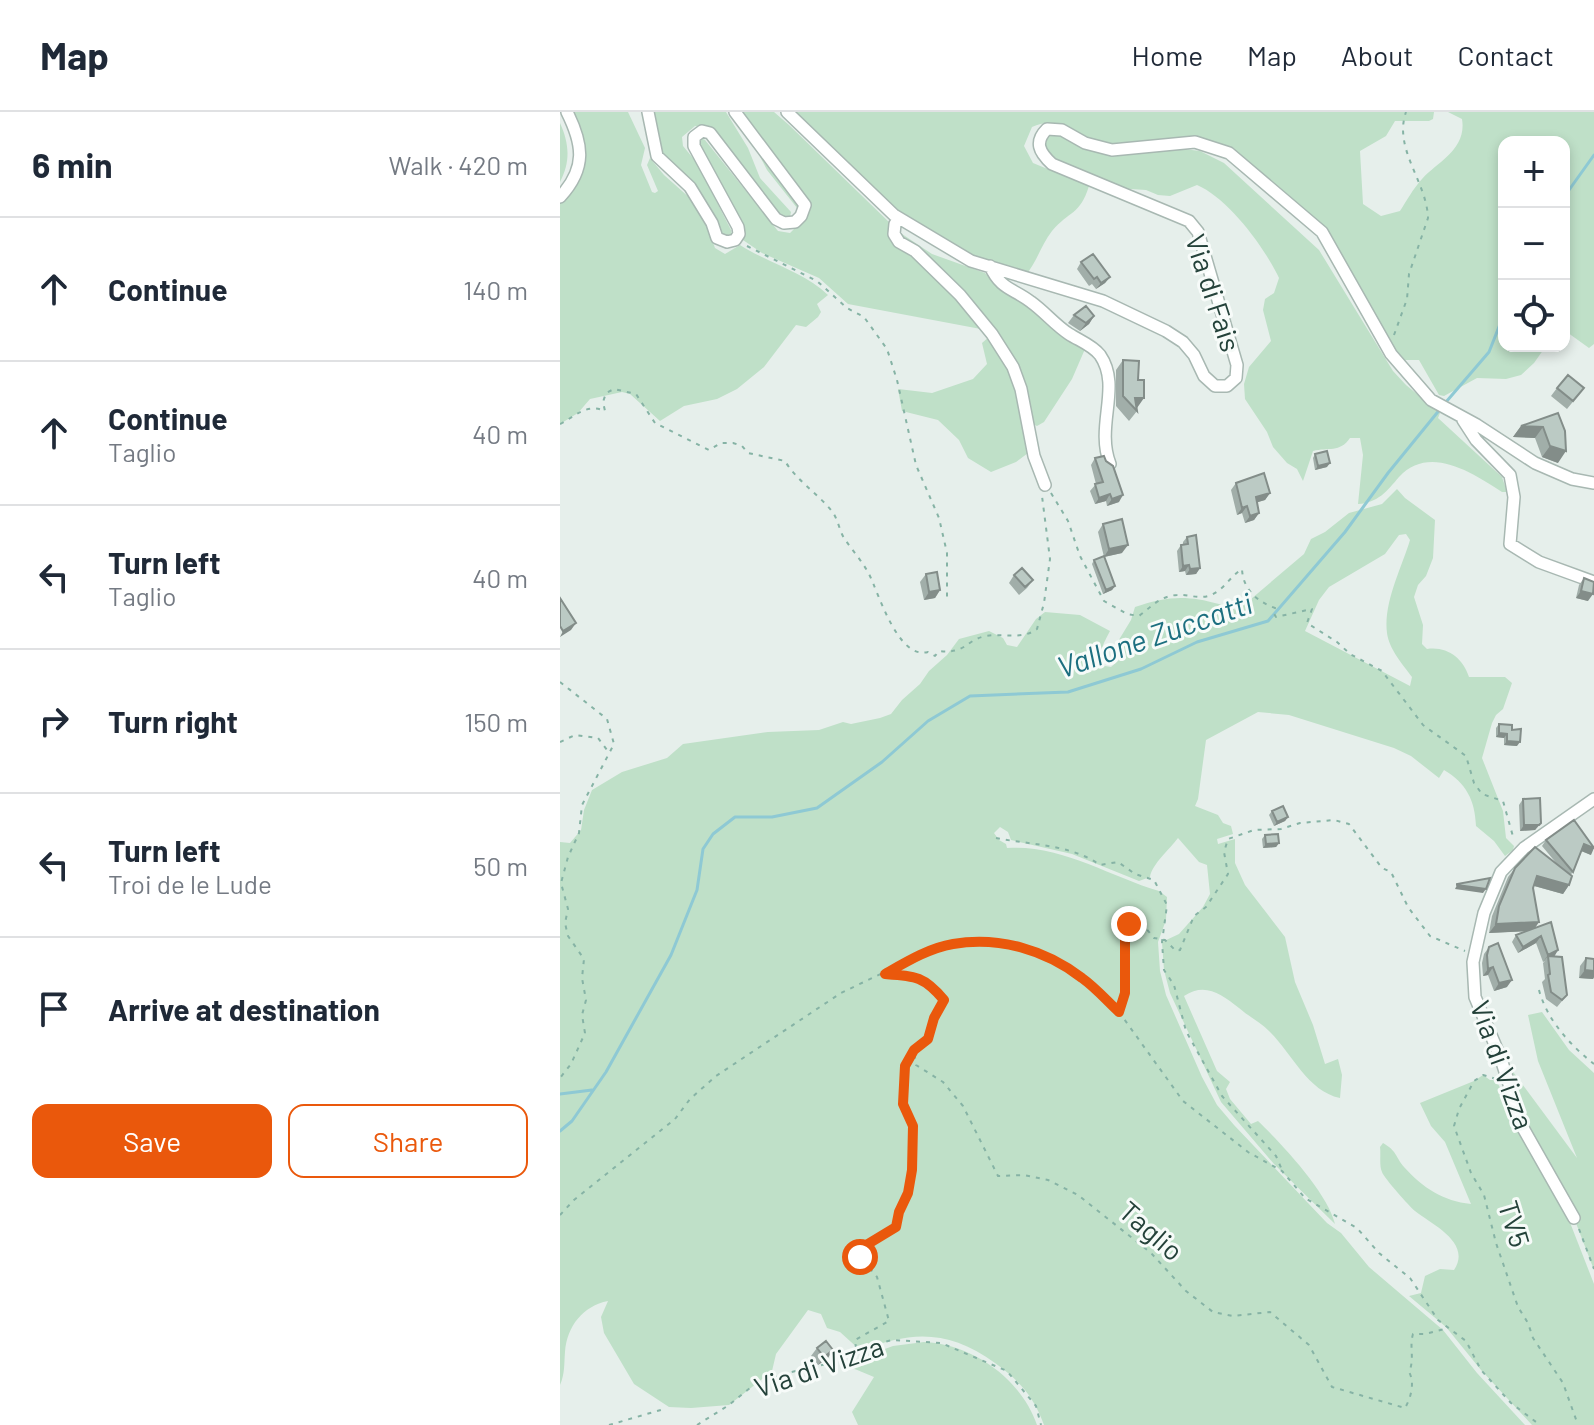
<!DOCTYPE html>
<meta charset="utf-8">
<style>
body{margin:0;font-family:Barlow,sans-serif;background:#f2f2f3;color:#1f2937}
.controls{position:absolute;right:24px;top:24px;display:grid;overflow:hidden;border-radius:16px;box-shadow:0 4px 12px #0003}
.controls button{width:72px;height:72px;display:grid;place-items:center;padding:0;border:0;border-bottom:2px solid #e0e1e3;background:#fff;color:#1f2937;font:40px sans-serif}
.stop{position:absolute;width:24px;height:24px;margin:-18px;border:6px solid #ea580c;border-radius:50%;background:#fff}
.stop.end{background:#ea580c;border-color:#fff;box-shadow:0 2px 8px #0008}
.list{margin:0;padding:0;list-style:none}
h2{display:flex;justify-content:space-between;align-items:center;height:104px;margin:0;padding:0 32px;font-size:34px}
h2 small{font-size:26px;font-weight:400;color:#747a83}
.list li{display:grid;grid-template-columns:52px 1fr auto;gap:24px;align-items:center;box-sizing:border-box;height:144px;padding:0 32px;border-top:2px solid #e0e1e3}
.list b{display:block;font-size:30px;white-space:nowrap}
.list p{margin:0;font-size:26px;white-space:nowrap;color:#747a83}
.list em{font-size:26px;font-style:normal;color:#747a83}
.actions{display:flex;gap:16px;padding:24px 32px}
.actions a{flex:1;padding:18px 0;border:2px solid #ea580c;border-radius:16px;text-align:center;font-size:28px;color:#ea580c}
.actions .main{background:#ea580c;color:#fff}
.icon{flex:none;width:44px;height:44px;fill:none;stroke:currentColor;stroke-width:2;stroke-linecap:round;stroke-linejoin:round}
.map{position:relative;flex:none;width:1034px;height:1313px;overflow:hidden}
header{display:flex;align-items:center;gap:48px;box-sizing:border-box;height:112px;padding:0 40px;background:#fff;border-bottom:2px solid #e0e1e3}
header strong{font-size:38px}
nav{display:flex;gap:44px;margin-inline-start:auto;font-size:28px}
main{display:flex}
aside{flex:1;background:#fff}
.map>svg:first-child{display:block}
.green{fill:#bfe0c8;fill-rule:evenodd}
.lines{fill:none;stroke-linecap:round;stroke-linejoin:round}
.stream{stroke:#8ec9d4;stroke-width:3}
.street-casing{stroke:#a8b8b2;stroke-width:14}
.path{stroke:#86b3a5;stroke-width:2;stroke-dasharray:4 6;stroke-linecap:butt}
.street{stroke:#fff;stroke-width:11}
.wall{fill:#a1aea9}
.shaded-wall{fill:#838d89}
.building{fill:#bbcac4;stroke:#838d89;stroke-width:2}
.route{stroke:#ea580c;stroke-width:10}
.labels{text-anchor:middle;stroke-width:6;stroke-linejoin:round;paint-order:stroke}
.street-label{font-size:28px;fill:#24423a;stroke:#f7fbf9}
.water-label{font-size:30px;font-style:italic;fill:#1c6f80;stroke:#f7fbf9}
</style>
<header>
<strong>Map</strong>
<nav><a>Home</a><a>Map</a><a>About</a><a>Contact</a></nav>
</header>
<main>
<aside>
<h2>6 min<small>Walk · 420 m</small></h2>
<ul class="list">
<li><svg class="icon" aria-label="ahead" viewBox="0 0 24 24"><path d="M12 20V5M6 11l6-6 6 6"/></svg><div><b>Continue</b></div><em>140 m</em></li>
<li><svg class="icon" aria-label="ahead" viewBox="0 0 24 24"><path d="M12 20V5M6 11l6-6 6 6"/></svg><div><b>Continue</b><p>Taglio</p></div><em>40 m</em></li>
<li><svg class="icon" aria-label="left" viewBox="0 0 24 24"><path d="M17 20v-9H6M10 6l-5 5 5 5"/></svg><div><b>Turn left</b><p>Taglio</p></div><em>40 m</em></li>
<li><svg class="icon" aria-label="right" viewBox="0 0 24 24"><path d="M7 20v-9h11M14 6l5 5-5 5"/></svg><div><b>Turn right</b></div><em>150 m</em></li>
<li><svg class="icon" aria-label="left" viewBox="0 0 24 24"><path d="M17 20v-9H6M10 6l-5 5 5 5"/></svg><div><b>Turn left</b><p>Troi de le Lude</p></div><em>50 m</em></li>
<li><svg class="icon" aria-label="arrive" viewBox="0 0 24 24"><path d="M6 21V4h12l-3 4 3 4H6"/></svg><div><b>Arrive at destination</b></div></li>
</ul>
<div class="actions"><a class="main">Save</a><a>Share</a></div>
</aside>
<div class="map">
<svg width="1034" height="1313" viewBox="0 0 1034 1313">
<rect width="100%" height="100%" fill="#e6efeb"/>
<path class="green" d="M5,0H68L85,36L81,53L92,80L95,81L98,79L87,53L90,46L104,63L131,87L147,114L155,136L165,142L180,133C208,151 244,160 268,183L257,192L261,200L258,205L246,215L236,213L204,255L177,277L157,287L124,294L100,309L70,282L62,280L30,287L18,301L0,312V86C24,55 17,35 5,0Z
M87,0H166L188,36L200,66L231,100L230,105L224,109L145,16L135,14L122,25L123,34L137,51L171,118L172,123L164,127L99,40Z
M177,0H214L229,13L332,113L349,140L367,155L426,218L288,192L259,166L202,141L183,128L135,27L139,25L145,28L218,119L230,121L242,109L241,101L207,58Z
M229,0H874L873,7L869,9H835L826,24L800,39L803,92L821,104L840,99C847,88 853,77 862,67C879,49 907,37 902,7L888,0H1034V232L1029,236L1004,218V30H944V234H986L974,251L961,263L946,267L917,266L884,284L879,283L859,248H838L766,131L665,40L626,27L541,32C514,27 501,1 472,15L464,34L473,51L529,74C520,103 509,99 492,119C481,133 477,150 465,164L369,131L368,126Z
M0,11C9,31 11,49 0,70Z
M484,20L500,22L525,37L539,41L624,37L640,39L664,51L759,138L833,259L846,273L880,301L878,306L942,365L947,380H942C913,361 869,332 839,365C827,379 818,391 798,392L803,343L800,326H790C780,341 768,335 753,339L743,369L737,357L727,351L713,335L707,320L685,287L684,272L689,255L711,229L703,198L705,187L714,181L719,166C705,136 668,86 637,73L610,84L598,83L586,78L555,76L485,47Z
M339,120L372,142L425,161L434,172L463,190L525,237L512,267L484,310L477,314L471,311L444,233L343,129Z
M430,224L454,266L464,311L468,341L456,350L431,360L408,346L399,328L378,308L342,299L338,277L372,281L413,267L427,252L422,231Z
M837,377L845,386L875,408L873,446L866,464L858,473L854,485L863,513L862,532L867,537C887,534 903,546 909,565H945L952,571L943,597L936,603L932,611L922,646L943,699L946,726L954,734L953,738L945,744L934,729L916,714C915,688 906,671 884,658L879,666L851,644L834,636L729,603L698,600L646,628L638,687L635,694L658,703L663,711L671,714L673,722L657,727L658,732L675,727V751L685,773L725,825L735,870L753,913L765,952L778,947L782,963L780,986C747,979 732,941 709,919C700,910 688,904 679,896C661,882 645,870 624,884L657,959L670,970L666,977L670,987L691,1012L698,1009C721,1031 768,1081 775,1112L714,1052L661,990L610,881L604,858L602,830L619,822L643,795L650,782L647,753L639,750L618,726C610,737 592,752 590,765L579,769L512,742L451,728L448,720L440,715L434,721L439,728L446,732L447,736C500,732 549,764 599,779L607,785L606,808L598,830L600,859L606,883L642,965L657,993L674,1013L767,1111L781,1121L809,1155L883,1218L917,1261L965,1313H484C474,1285 459,1268 435,1251C389,1218 352,1218 301,1239L280,1220L267,1216L261,1202L248,1198L216,1242L212,1259L201,1268L169,1293L131,1296L109,1295L74,1272L44,1221L41,1205L48,1189C23,1194 7,1214 5,1240C4,1252 5,1261 0,1273V730L10,731L21,718L24,698L32,678L62,660L107,646L123,632L208,620L259,618L283,610L291,612L320,606L331,602L342,588L360,572L369,559L387,543L399,527L429,519L443,526L447,533L457,535L476,507L485,500L520,503L550,519C543,533 538,539 545,554L551,555L559,548L557,531L571,508L575,495C607,484 627,483 659,492C666,494 671,497 678,498L744,442L751,427L765,420L789,401L822,392ZM846,422L850,428C842,455 823,491 827,521C829,537 843,553 852,565L850,574L745,519L759,488L769,475L825,442L839,423Z
M982,900L1009,938L1034,961V1158L1014,1106L938,960L945,955L951,957L1017,1046L978,949L968,903Z
M923,963L930,968H936L1009,1108L1034,1172V1313H972L921,1258L886,1215L849,1184L861,1181L865,1164L880,1157L894,1158C912,1131 873,1113 855,1099C850,1095 824,1066 822,1060C819,1054 821,1042 820,1035L823,1031C837,1039 835,1044 844,1055C863,1076 883,1089 911,1092L885,1030L871,1014L860,991L914,969Z
M364,1230C413,1232 461,1267 477,1313H298L292,1300L314,1265L290,1255L292,1249L333,1234Z"/>
<g class="lines">
<path class="stream" d="M1004,85L1034,43
M886,290L929,240L944,202
M0,982L32,978
M0,1019L12,1009L46,960L111,843L137,778L143,737L153,722L175,705H212L257,696L322,650L368,609L410,584L508,580L581,557L637,530L708,509L785,420L828,361L881,296"/>
<g class="street-casing">
<path id="street" d="M88,0L97,44L130,75L152,111L157,126L167,130L175,128L179,122L178,115L134,34V25L142,19L150,21L216,107L224,111L235,110L241,104L245,93L175,0
M227,0L334,103L411,149L543,189L606,219L623,230L634,243L644,264L655,274H667L676,266L677,253L638,120L629,109L492,52C479,40 474,30 487,17L502,18L525,31L552,38L635,30L669,41L762,120L831,242L871,288L917,313L975,351L1012,367L1034,371
M0,85C27,56 23,32 7,0
M339,106L335,112L334,122L339,130L355,139L400,183L432,222L453,255L461,277L474,344L485,373
M430,154C441,178 453,176 471,190C485,200 495,213 509,222C520,229 532,233 540,243C562,275 535,313 550,352
M903,308L916,328L950,363L954,385L950,432L979,450L1034,470
M1014,1106L963,1016L941,947L915,885L913,850L924,801L941,760L964,736L1034,687"/>
</g>
<path class="path" d="M187,134L257,169L287,196L304,205L327,237L337,268L356,353L379,406L387,441V487
M834,223L847,187L849,162L868,106C867,70 833,37 846,0
M0,312C16,304 26,291 45,299L43,290L46,281L54,277L76,282L95,311L149,338L161,331H173L182,334L188,341L225,349C236,368 257,381 271,398C278,406 279,418 284,426C292,438 302,449 309,462C319,482 338,548 368,540L375,544L379,539C407,542 405,528 426,524C443,521 463,528 477,517L484,491L490,447L482,384
M491,381L508,409L520,444L544,489L567,502L579,504C591,495 600,484 617,483C627,482 638,487 648,484C664,479 669,465 682,457C683,477 696,489 715,496L713,500L716,505L752,497L747,511L777,530L790,542L822,559L863,613L906,644L914,671L922,682L943,689L954,728
M0,570L47,607L54,632L22,693L19,721L8,745L1,771L8,797L5,811L8,824L24,847L22,866L26,888L22,903L25,921L11,952L0,966
M0,630L15,623L38,626L47,638
M436,726C471,733 510,732 540,753L558,750L575,762L594,768L607,793L602,830L604,858L614,873L626,919L662,984L716,1044L722,1058
M326,862C355,864 365,865 384,888C373,908 372,924 354,938L356,953L383,970L403,994L438,1064L464,1063L488,1068L518,1083L591,1141L626,1179L653,1200L673,1204L710,1200L749,1233L772,1275L845,1296C851,1286 855,1270 849,1260C855,1247 849,1235 853,1222H865L888,1216
M979,878C987,908 1010,933 1034,952
M559,899L565,881V821L569,812L575,810L584,814L594,826L605,828L616,839L620,838L634,804L646,795L668,762L664,740L668,727L694,718L721,717L740,711L774,708L789,712L822,756L831,760L848,795L870,824L905,839
M936,967L923,963L914,969L899,997L894,1014L911,1061L924,1083L936,1131L958,1195L968,1211L973,1226L1003,1271L1018,1313
M0,1103L14,1088L115,1007L130,987L156,964L281,881L360,843L393,832L437,831L469,835L520,864L559,900L623,989L688,1040L722,1059L745,1086L797,1116L819,1141L850,1166L878,1208L906,1229L921,1258L951,1291L980,1313
M1019,1117L1034,1157
M296,1236L295,1228L329,1209L317,1165L300,1145L303,1135L336,1115L339,1100L348,1081L352,1058L351,1037L353,1014L343,992L345,954L352,940
M49,1313L104,1297
M137,1313L169,1293L196,1271L227,1261L271,1251L297,1237L332,1228L381,1231L447,1259L476,1294L481,1313"/>
<use href="#street" class="street"/>
</g>
<path class="wall" d="M521,150L550,165L545,171L536,177L532,172L529,174L517,157Z
M514,203L534,204L529,212L520,219L508,211Z
M563,248L577,299L569,309L556,294V258Z
M997,276H1024L1007,297L991,284Z
M998,301V351L982,345L975,326L953,325L961,314Z
M755,342L767,355L755,358L753,346Z
M535,346L559,390L547,394L546,389L535,392L530,379L536,372L531,353Z
M676,371L710,381L705,388L697,390L699,401L694,408L685,411L682,401L677,403L671,378Z
M543,412L562,441L544,445L555,474L552,478L543,482L532,452L534,448L544,445L538,420Z
M627,425L640,456L636,462L626,463L625,459L619,460L617,439L621,433H623V430Z
M366,462L380,478L375,486L364,488L360,470Z
M454,463L473,468L467,476L459,483L449,471Z
M1024,466L1028,489L1016,486L1019,473Z
M939,612L952,618L957,634L944,633V626L936,625V616Z
M963,687L981,711L975,718L960,719L959,693Z
M712,699L728,705L725,709L714,714L709,703Z
M1014,708L1031,743L1021,739L1011,763L1009,773L1003,782L974,774L973,776L975,816L998,838L994,844L1007,883L997,895L986,887L982,870L985,867L983,851L985,849L983,850L976,831L958,841L952,830L956,823L967,819L929,821L932,804L948,765L955,756L997,752L982,734L986,728Z
M705,723L719,731L716,735L703,736L702,727Z
M929,835L947,875L934,879L928,863L923,864L922,851L924,842Z
M1026,846L1034,847V865L1033,867L1019,866L1020,854Z
M257,1236L268,1246L258,1253L251,1244Z"/>
<path class="shaded-wall" d="M550,165L545,171L536,177L541,171Z
M534,204L529,212L520,219L526,211Z
M575,286H584L577,296Z
M961,314L983,315L975,326L953,325Z
M990,334L1006,339L998,351L982,345Z
M770,351L767,355L755,358L758,354Z
M710,381L705,388L692,392L696,385Z
M550,382L546,389L535,392L539,386Z
M563,383L559,390L547,394L552,387Z
M687,394L682,401L677,403L682,396Z
M699,401L694,408L685,411L690,404Z
M568,433L562,441L544,445L549,437Z
M629,453L625,459L619,460L623,454Z
M640,456L636,462L626,463L630,457Z
M555,474L552,478L543,482L546,478Z
M380,478L375,486L364,488L369,480Z
M1021,479L1033,482L1028,489L1016,486Z
M16,511L11,518L0,525L3,519Z
M939,621L947,622L944,626L936,625Z
M947,629L960,630L957,634L944,633Z
M728,705L725,709L714,714L717,710Z
M981,711L975,718L960,719L964,713Z
M719,731L716,735L703,736L706,732Z
M1024,732L1034,736L1031,743L1019,738Z
M977,764L1009,773L1003,782L971,773Z
M897,773L926,777L923,781L895,777Z
M979,810L973,819L929,821L936,812Z
M981,824L976,831L958,841L963,835Z
M998,838L994,845L988,844L983,850L988,843Z
M933,855L928,863L923,864L928,857Z
M1025,858L1034,859V865L1033,867L1019,866Z
M952,868L947,875L934,879L939,871Z
M273,1238L268,1246L258,1253L264,1245Z"/>
<path class="building" d="M533,142L550,165L541,171L537,165L534,167L521,150Z
M526,194L534,204L526,211L514,203Z
M563,248L579,249L578,268H584V286H575L577,299L563,284Z
M1008,263L1024,276L1013,289L997,276Z
M998,301L1005,319L1006,339L990,334L983,315L961,314Z
M767,339L770,351L758,354L755,342Z
M544,344L546,349L553,354L563,383L552,387L550,382L539,386L535,372L543,370L535,346Z
M704,361L710,381L696,385L699,401L690,404L687,394L682,396L676,371Z
M562,407L568,433L549,437L543,412Z
M636,423L640,456L630,457L629,453L623,454L621,433L628,432L627,425Z
M544,444L555,474L546,478L534,448Z
M462,456L473,468L465,475L454,463Z
M377,460L380,478L369,480L366,462Z
M1024,466L1034,470L1033,482L1021,479Z
M0,486L16,511L3,519L0,514Z
M939,612L952,613V618L961,617L960,630L947,629V622L939,621Z
M980,686L981,711L979,713H964L963,687Z
M723,694L728,705L717,710L712,699Z
M1014,708L1034,736L1024,732L1013,760L986,728Z
M718,722L719,731L706,732L705,723Z
M975,735L1012,764L1009,773L977,764L973,776L979,810L936,812L939,794L955,756Z
M930,766L926,777L897,773V772Z
M991,810L998,838L988,843L981,824L963,835L956,823Z
M938,831L952,868L939,871L933,855L928,857L927,843L929,835Z
M988,844L1002,845L1007,883L1002,888L991,880L988,863L990,862Z
M1026,846L1034,847V859L1025,858Z
M266,1229L273,1238L264,1245L257,1236Z"/>
<g class="lines">
<path class="route" d="M300,1145L303,1135L336,1115L339,1100L348,1081L352,1058L353,1014L343,992L345,954L354,938L368,927L374,906L384,888C364,864 355,864 325,862C346,850 369,836 393,832C439,824 486,838 522,866C536,876 547,889 559,900L565,881V821L569,812"/>
</g>
<g class="labels">
<g class="street-label">
<text transform="translate(653 181) rotate(72)" y="10">Via di Fais</text>
<text transform="translate(942 953) rotate(70)" y="10">Via di Vizza</text>
<text transform="translate(954 1112) rotate(73)" y="10">TV5</text>
<text transform="translate(591 1119) rotate(41)" y="10">Taglio</text>
<text transform="translate(259 1255) rotate(-19)" y="10">Via di Vizza</text>
</g>
<g class="water-label">
<text transform="translate(595 524) rotate(-19)" y="10">Vallone Zuccatti</text>
</g>
</g>
</svg>
<div class="controls">
<button>+</button>
<button>−</button>
<button><svg class="icon" aria-label="locate" viewBox="0 0 24 24"><circle cx="12" cy="12" r="6"/><path d="M12 2v4M12 18v4M2 12h4M18 12h4"/></svg></button>
</div>
<div class="stop" style="left:300px;top:1145px"></div>
<div class="stop end" style="left:569px;top:812px"></div>
</div>
</main>
